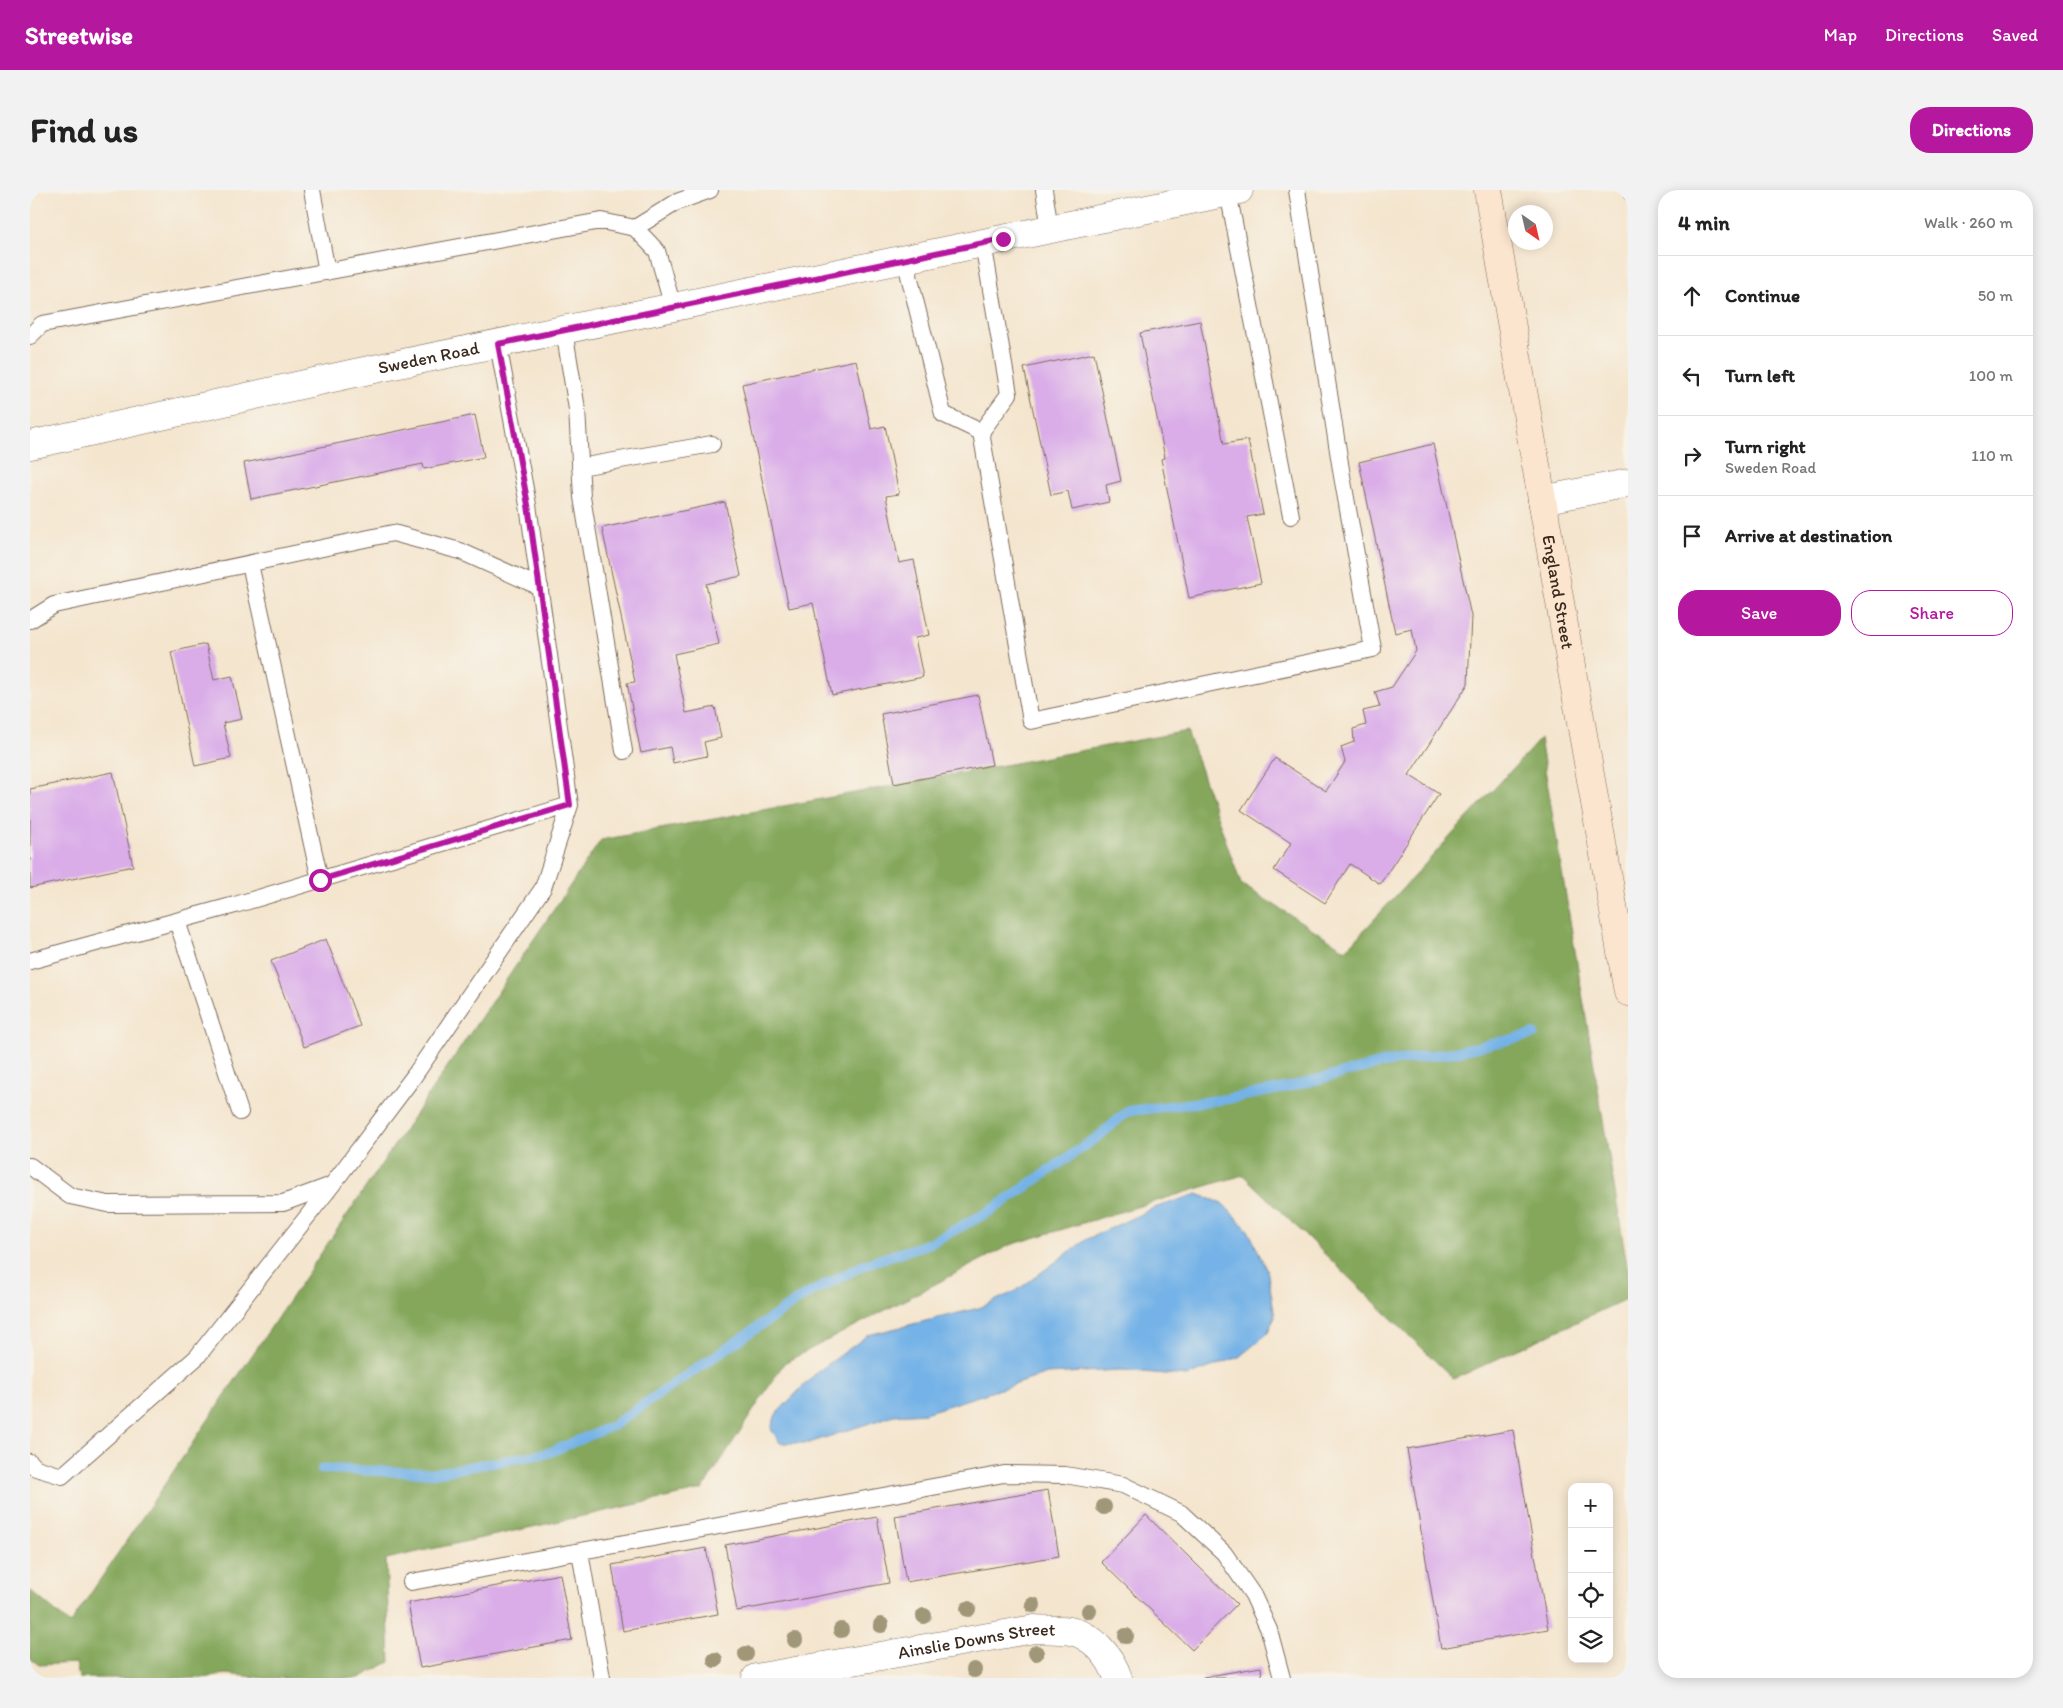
<!DOCTYPE html>
<meta charset="utf-8">
<style>
body{margin:0;font-family:Itim,sans-serif;background:#f2f2f2;color:#222}
.controls{position:absolute;right:15px;bottom:15px;display:grid;overflow:hidden;border-radius:10px;box-shadow:0 2px 12px #0003}
.controls button{width:45px;height:45px;display:grid;place-items:center;padding:0;border:0;border-bottom:1px solid #e0e0e0;background:#fff;color:#222;font:25px sans-serif}
.compass{position:absolute;left:1478px;top:15px;width:45px;height:45px;border-radius:50%;background:#fff;box-shadow:0 2px 12px #0003;rotate:146deg}
.stop{position:absolute;width:15px;height:15px;margin:-11px;border:4px solid #b5179e;border-radius:50%;background:#fff}
.stop.end{background:#b5179e;border-color:#fff;box-shadow:0 1px 5px #0008}
.list{margin:0;padding:0;list-style:none}
h2{display:flex;justify-content:space-between;align-items:center;height:65px;margin:0;padding:0 20px;font-size:21px}
h2 small{font-size:16px;font-weight:400;color:#767676}
.list li{display:grid;grid-template-columns:32px 1fr auto;gap:15px;align-items:center;box-sizing:border-box;height:80px;padding:0 20px;border-top:1px solid #e0e0e0}
.list b{display:block;font-size:19px;white-space:nowrap}
.list p{margin:0;font-size:16px;white-space:nowrap;color:#767676}
.list em{font-size:16px;font-style:normal;color:#767676}
.actions{display:flex;gap:10px;padding:15px 20px}
.actions a{flex:1;padding:11px 0;border:1px solid #b5179e;border-radius:20px;text-align:center;font-size:18px;color:#b5179e}
.actions .main{background:#b5179e;color:#fff}
.icon{flex:none;width:28px;height:28px;fill:none;stroke:currentColor;stroke-width:2;stroke-linecap:round;stroke-linejoin:round}
.map{position:relative;flex:none;width:1598px;height:1488px;overflow:hidden;border-radius:20px}
header{display:flex;align-items:center;gap:30px;box-sizing:border-box;height:70px;padding:0 25px;background:#b5179e;color:#fff}
header strong{font-size:24px}
nav{display:flex;gap:28px;margin-inline-start:auto;font-size:18px}
.intro{display:flex;align-items:center;justify-content:space-between;box-sizing:border-box;height:120px;padding:0 30px}
h1{margin:0;font-size:35px}
.button{padding:12px 22px;border-radius:20px;background:#b5179e;color:#fff;font-size:18px;font-weight:700}
main{display:flex;gap:30px;padding:0 30px}
aside{flex:1;background:#fff;border-radius:20px;box-shadow:0 2px 12px #0003}
.map>svg:first-child{display:block}
.forest{fill:#84a75c;stroke:#60683d}
.water{fill:#75b2e7;stroke:#586e82}
.lines{fill:none;stroke-linecap:round;stroke-linejoin:round}
.stream{stroke:#75b2e7;stroke-width:10}
.building{fill:#daade9}
.lane-casing{stroke:#7c6b5c;stroke-width:18}
.street-casing{stroke:#7c6b5c;stroke-width:29}
.secondary-casing{stroke:#7c6b5c;stroke-width:29}
.lane{stroke:#fff;stroke-width:16}
.street{stroke:#fff;stroke-width:28}
.secondary{stroke:#fce5cf;stroke-width:28}
.tree{fill:#a09779}
.route{stroke:#b5179e;stroke-width:6}
.labels{text-anchor:middle;stroke-width:4;stroke-linejoin:round;paint-order:stroke}
.street-label{font-size:18px;fill:#3b2a1e;stroke:#f7f3e8}
</style>
<header>
<strong>Streetwise</strong>
<nav><a>Map</a><a>Directions</a><a>Saved</a></nav>
</header>
<div class="intro"><h1>Find us</h1><a class="button">Directions</a></div>
<main>
<div class="map">
<svg width="1598" height="1488" viewBox="0 0 1598 1488">
<rect width="100%" height="100%" fill="#f7f3e8"/>
<filter id="ink" filterUnits="userSpaceOnUse"><feTurbulence type="fractalNoise" baseFrequency=".02" numOctaves="2"/><feDisplacementMap in="SourceGraphic" scale="10" xChannelSelector="R" yChannelSelector="G"/><feConvolveMatrix kernelMatrix="1 2 1 2 8 2 1 2 1" color-interpolation-filters="sRGB"/></filter>
<filter id="wash" filterUnits="userSpaceOnUse"><feTurbulence type="fractalNoise" baseFrequency=".0096" numOctaves="4" result="noise"/><feDisplacementMap in="SourceGraphic" scale="20" xChannelSelector="R" yChannelSelector="G"/><feGaussianBlur stdDeviation="1.12" result="paint"/><feColorMatrix in="noise" values="0 0 0 0 0 0 0 0 0 0 0 0 0 0 0 0 0 1.4 0 .05"/><feComposite in="paint" operator="in"/></filter>
<g filter="url(#wash)">
<rect width="100%" height="100%" fill="#f4e5ce"/>
<path class="forest" d="M1157,541L1211,694L1316,760L1510,549L1598,1081V1108L1424,1189L1213,985L980,1055L754,1173L672,1300L356,1369L360,1472L329,1488H236L196,1484L172,1488H49L46,1473L9,1475L0,1468V1400L40,1434L571,650Z"/>
<path class="water" d="M1167,1004L1192,1013L1218,1040L1237,1079L1245,1126L1237,1144L1209,1167L1157,1186L1091,1180L1017,1184L895,1223L864,1225L779,1253H750L741,1239L746,1224L786,1183L838,1145L949,1118L986,1101L1057,1049L1124,1018Z"/>
<g class="lines">
<path class="stream" d="M292,1279L404,1283L518,1263L582,1236L774,1106L836,1074L900,1053L962,1020L1069,946L1098,921L1197,909L1250,899L1353,873L1430,861L1504,844"/>
</g>
<g id="blocks">
<path class="building" d="M1596,0H1598V10L1595,9Z
M1170,131L1194,254L1218,250L1233,324L1217,327L1231,393L1159,408L1131,269L1135,268L1110,143Z
M1064,163L1091,291L1076,295L1079,312L1042,320L1038,301L1021,305L994,178Z
M826,170L841,239L855,236L869,304L856,306L869,373L884,370L899,445L885,448L893,487L802,505L783,413L759,418L712,194Z
M445,225L454,267L394,279L393,274L221,309L214,273Z
M1403,254L1441,426L1438,494L1379,585L1409,604L1350,694L1320,674L1295,713L1244,680L1261,653L1211,620L1245,568L1296,601L1315,572L1311,557L1324,552L1323,539L1336,535L1333,521L1350,517L1345,502L1362,497L1386,461L1382,439L1365,443L1329,272Z
M695,312L711,386L676,394L689,454L644,464L656,523L685,517L691,548L674,552L677,566L643,573L640,557L611,563L597,493L605,492L572,338Z
M176,454L184,490L202,486L212,529L193,533L201,568L165,576L141,462Z
M948,505L962,575L864,594L851,524Z
M83,582L103,676L0,698V599Z
M296,749L330,836L274,857L241,771Z
M1483,1240L1518,1439L1411,1458L1377,1259Z
M1018,1300L1029,1366L876,1392L865,1326Z
M1116,1325L1207,1414L1162,1460L1071,1372Z
M847,1327L859,1393L707,1421L695,1355Z
M676,1358L688,1424L593,1441L582,1375Z
M530,1384L542,1450L390,1478L378,1413Z
M1231,1477L1232,1488H1173V1487Z"/>
</g>
</g>
<g filter="url(#ink)">
<use href="#blocks" fill-opacity="0" stroke="#7c6b5c" stroke-width="1"/>
<g class="lines">
<g class="lane-casing">
<path id="lane" d="M282,0L297,82
M1014,0L1020,39
M1198,2L1261,326
M605,38L647,12L680,0
M953,53L979,204L951,242L1001,531L1343,459L1312,286L1267,0
M875,69L913,224L951,242
M534,140L547,219L552,307L594,561
M0,146L12,134L571,31L605,38L627,61L643,117
M550,277L682,254
M220,374L290,690
M0,430L24,415L363,343L430,361L510,397
M147,731L210,922
M0,771L205,715L540,615
M0,976L40,1006L78,1014L253,1013L302,995
M0,1272L6,1278L32,1286L167,1167L302,995L384,886L513,698L540,615L498,315L468,154
M550,1362L572,1488
M381,1392L974,1284L1035,1285L1093,1295L1151,1323L1194,1363L1223,1405L1239,1440L1252,1488"/>
</g>
<g class="street-casing">
<g id="street">
<path id="s1" d="M0,255L325,183L1209,0"/>
<path d="M1512,310L1598,293"/>
<path id="s2" d="M726,1488L1004,1439C1016,1440 1028,1439 1040,1441C1063,1445 1081,1467 1088,1488"/>
</g>
</g>
<g class="secondary-casing">
<g id="secondary">
<path id="s3" d="M1458,0L1598,802"/>
</g>
</g>
<use href="#lane" class="lane"/>
<use href="#street" class="street"/>
<use href="#secondary" class="secondary"/>
</g>
<g class="tree">
<circle cx="1074" cy="1317" r="8"/>
<circle cx="1003" cy="1415" r="8"/>
<circle cx="938" cy="1419" r="8"/>
<circle cx="1059" cy="1421" r="8"/>
<circle cx="894" cy="1426" r="8"/>
<circle cx="851" cy="1435" r="8"/>
<circle cx="811" cy="1440" r="8"/>
<circle cx="1096" cy="1446" r="8"/>
<circle cx="765" cy="1450" r="8"/>
<circle cx="1006" cy="1463" r="8"/>
<circle cx="716" cy="1464" r="8"/>
<circle cx="685" cy="1470" r="8"/>
<circle cx="944" cy="1480" r="8"/>
</g>
</g>
<g class="lines" filter="url(#ink)">
<path class="route" d="M290,690L540,615L498,315L468,154L973,49"/>
</g>
<g class="labels">
<g class="street-label">
<text dy="6" stroke="none"><textPath href="#s1" startOffset="408">Sweden Road</textPath></text>
<text dy="6" stroke="none"><textPath href="#s3" startOffset="408">England Street</textPath></text>
<text dy="6" stroke="none"><textPath href="#s2" startOffset="224">Ainslie Downs Street</textPath></text>
</g>
</g>
</svg>
<div class="controls">
<button>+</button>
<button>−</button>
<button><svg class="icon" aria-label="locate" viewBox="0 0 24 24"><circle cx="12" cy="12" r="6"/><path d="M12 2v4M12 18v4M2 12h4M18 12h4"/></svg></button>
<button><svg class="icon" aria-label="layers" viewBox="0 0 24 24"><path d="M12 4l9 5-9 5-9-5zM3 14l9 5 9-5"/></svg></button>
</div>
<svg class="compass" viewBox="-18 -18 36 36"><path d="M0-13l5 13h-10z" fill="#e53935"/><path d="M0 13l5-13h-10z" fill="#767676"/></svg>
<div class="stop" style="left:290px;top:690px"></div>
<div class="stop end" style="left:973px;top:49px"></div>
</div>
<aside>
<h2>4 min<small>Walk · 260 m</small></h2>
<ul class="list">
<li><svg class="icon" aria-label="ahead" viewBox="0 0 24 24"><path d="M12 20V5M6 11l6-6 6 6"/></svg><div><b>Continue</b></div><em>50 m</em></li>
<li><svg class="icon" aria-label="left" viewBox="0 0 24 24"><path d="M17 20v-9H6M10 6l-5 5 5 5"/></svg><div><b>Turn left</b></div><em>100 m</em></li>
<li><svg class="icon" aria-label="right" viewBox="0 0 24 24"><path d="M7 20v-9h11M14 6l5 5-5 5"/></svg><div><b>Turn right</b><p>Sweden Road</p></div><em>110 m</em></li>
<li><svg class="icon" aria-label="arrive" viewBox="0 0 24 24"><path d="M6 21V4h12l-3 4 3 4H6"/></svg><div><b>Arrive at destination</b></div></li>
</ul>
<div class="actions"><a class="main">Save</a><a>Share</a></div>
</aside>
</main>
